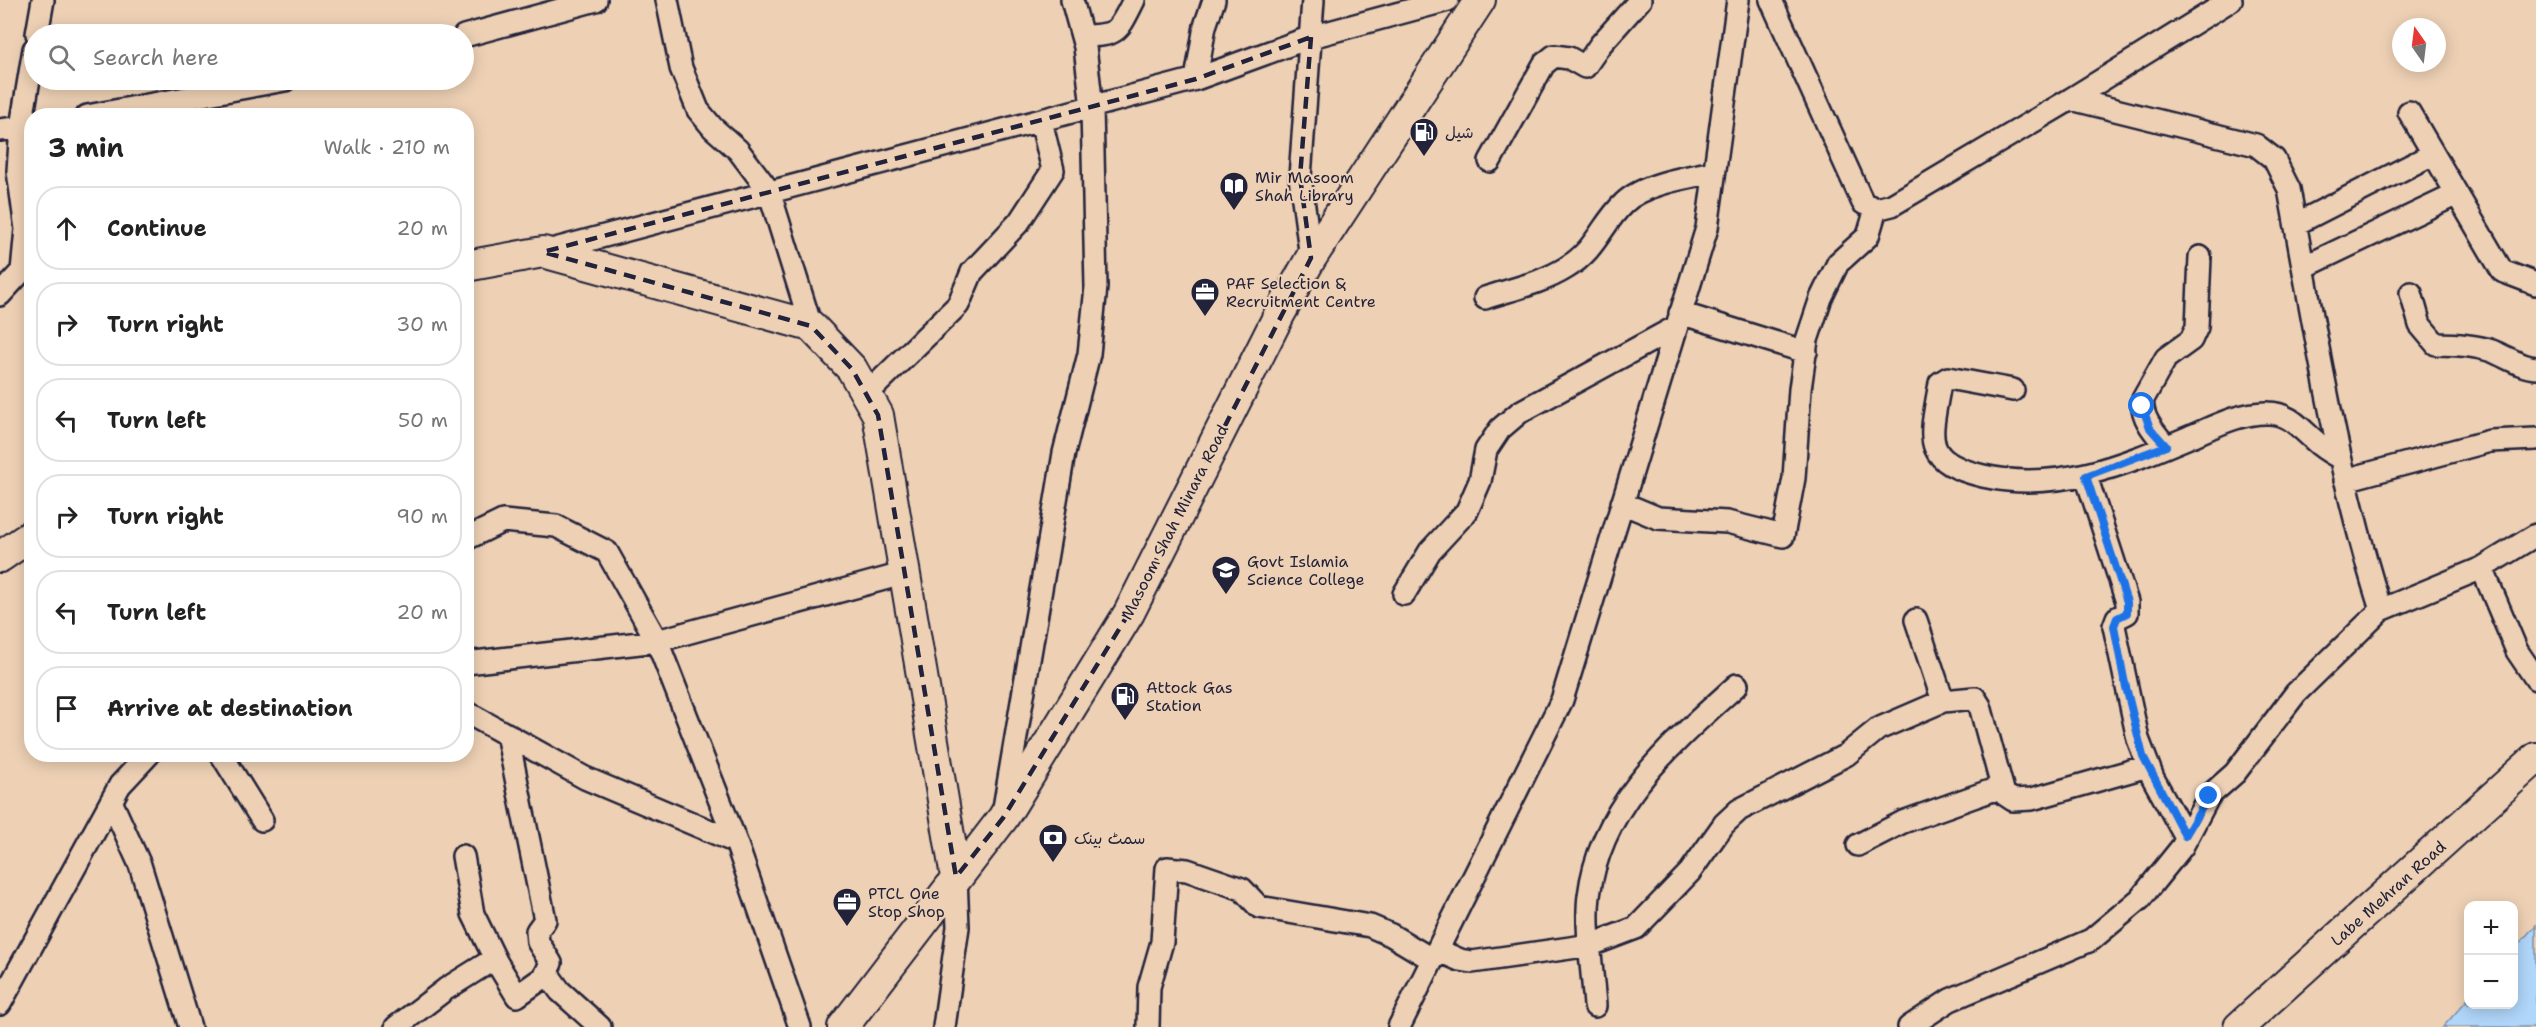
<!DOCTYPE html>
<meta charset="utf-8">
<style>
body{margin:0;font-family:"Shantell Sans","Playpen Sans Arabic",sans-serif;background:#f6f6f6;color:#222}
.controls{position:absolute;right:18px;bottom:18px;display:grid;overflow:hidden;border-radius:12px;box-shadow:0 3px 15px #0003}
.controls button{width:54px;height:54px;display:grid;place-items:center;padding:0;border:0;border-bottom:2px solid #e0e0e0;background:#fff;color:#222;font:30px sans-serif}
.compass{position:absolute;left:2392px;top:18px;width:54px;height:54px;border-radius:50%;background:#fff;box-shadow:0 3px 15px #0003;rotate:346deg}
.stop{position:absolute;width:18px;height:18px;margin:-14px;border:4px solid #1a73e8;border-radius:50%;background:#fff}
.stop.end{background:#1a73e8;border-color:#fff;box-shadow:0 2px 6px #0008}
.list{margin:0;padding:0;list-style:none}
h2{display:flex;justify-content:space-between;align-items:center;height:78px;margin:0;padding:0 24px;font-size:26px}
h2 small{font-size:20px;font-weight:400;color:#767676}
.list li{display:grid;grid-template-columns:39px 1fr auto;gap:18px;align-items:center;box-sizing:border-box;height:84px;margin:0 12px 12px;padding:0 12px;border:2px solid #e0e0e0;border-radius:24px}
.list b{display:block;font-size:22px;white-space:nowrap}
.list em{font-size:20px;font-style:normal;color:#767676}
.icon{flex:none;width:33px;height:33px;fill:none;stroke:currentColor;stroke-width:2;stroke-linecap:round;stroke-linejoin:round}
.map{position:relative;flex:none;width:2536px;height:1027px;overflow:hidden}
.search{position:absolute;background:#fff;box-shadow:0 3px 15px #0003;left:24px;top:24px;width:450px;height:66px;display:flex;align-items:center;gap:15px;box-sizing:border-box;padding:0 21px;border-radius:33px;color:#767676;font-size:22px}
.panel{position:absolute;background:#fff;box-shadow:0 3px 15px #0003;left:24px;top:108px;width:450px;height:654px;border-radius:24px}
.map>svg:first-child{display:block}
.water{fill:#b0d6f9;stroke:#778ead;stroke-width:1.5}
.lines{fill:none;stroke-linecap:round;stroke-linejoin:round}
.street-casing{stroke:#22223b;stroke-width:26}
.secondary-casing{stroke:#22223b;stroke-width:34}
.street{stroke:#eed1b5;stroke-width:21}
.secondary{stroke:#eed1b5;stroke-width:30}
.route{stroke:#1a73e8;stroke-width:8}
.marked{fill:none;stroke:#22223b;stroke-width:4.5;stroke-dasharray:12 8;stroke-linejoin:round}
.labels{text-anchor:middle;stroke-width:4.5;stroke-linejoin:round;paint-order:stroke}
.poi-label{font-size:16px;fill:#22223b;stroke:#eed1b5;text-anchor:start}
.street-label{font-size:16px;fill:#22223b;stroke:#eed1b5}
</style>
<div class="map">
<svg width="2536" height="1027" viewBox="0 0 2536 1027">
<rect width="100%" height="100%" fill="#eed1b5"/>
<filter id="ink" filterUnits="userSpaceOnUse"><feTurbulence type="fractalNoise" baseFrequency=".0167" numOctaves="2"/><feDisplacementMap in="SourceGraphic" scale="12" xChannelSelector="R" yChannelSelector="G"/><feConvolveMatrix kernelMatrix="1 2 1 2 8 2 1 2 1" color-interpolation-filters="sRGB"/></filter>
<g filter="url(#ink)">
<path class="water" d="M2536,925V1027H2443L2468,999V1004H2514V949Z"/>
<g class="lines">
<g class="street-casing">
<path id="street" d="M667,0L681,68L698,110L713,128L738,150L769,191L811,326
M1771,0L1863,203L1876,209L1892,205L2071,99L2256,145L2274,159L2289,189C2315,330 2337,472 2381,610
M37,34L43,0
M464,36L596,0
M1082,36C1119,36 1118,31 1134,0
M1196,79L1205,26L1214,0
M2071,99L2231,0
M2409,112L2502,271L2536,284
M87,116L285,80
M0,130L32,126
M1490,161L1544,64L1554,56L1569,58L1585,67L1600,45L1640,0
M2296,224L2433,154
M544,252L1196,79L1311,37L1448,0
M1311,258L1300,177L1313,0
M2304,267L2457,194
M2411,293L2420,325L2436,344C2455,344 2474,345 2492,351C2507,357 2521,367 2536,368
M0,295L22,271L26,229L18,171L21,127L34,49
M1485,298C1512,289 1542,283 1566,268C1597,249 1601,225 1624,203C1643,184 1688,177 1714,172
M1680,313L1806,352
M2013,390L1948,378L1940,383C1931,437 1919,461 1983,476C2059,493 2125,464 2194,435C2217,425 2243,412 2268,413C2289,413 2300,428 2314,440C2321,447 2331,453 2340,458
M866,395L958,305L972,272L1019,222L1053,170L1041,121
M2166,446C2155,433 2140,417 2143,399L2166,358L2191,340L2197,327L2200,257
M2086,476L2127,602V613L2117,618L2114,626L2138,739L2153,778L2185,836
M2345,480L2490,441L2536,439
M1622,503L1658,518L1727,522L1783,536L1794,478L1800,389L1807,340L1821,298L1838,263L1868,236L1876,209
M466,539L503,521L556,526L607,552L657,641L736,842L800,1027
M2482,568L2517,651L2536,679
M1404,594L1430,551L1467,511L1480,481L1486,450L1500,429L1520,412L1676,327
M466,663L657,641L906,573
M1943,701L1975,698L1980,706L2004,794L2013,800L2032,799L2148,766
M466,712L585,778L736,842
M221,754L262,820
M111,801L140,865L190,1027
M1004,808L1064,453L1089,354L1096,287L1092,108L1085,47L1072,0
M1858,845L1903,822L2001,787
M463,856L473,914L497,963L517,996L544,977L551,963L538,942L537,931L545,920L507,734
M1437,950L1460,960L1472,962L1591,945L1636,928L1690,872L1724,824L1739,810L1846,755L1878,729L1943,701L1916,620
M547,973L560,991L600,1027
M0,1004L120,785L149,754
M1595,1006C1593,975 1585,926 1589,896C1600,804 1672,744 1737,685
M396,1027L446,989L494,959
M944,1027L958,927L956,877
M1148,1027L1149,987L1162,942L1167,868L1187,870L1242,889L1259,907L1370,926L1391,935L1433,960
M1399,1027L1562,700L1707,228L1738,0
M1909,1027L1950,1000L2091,940L2140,899L2182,847L2209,796L2235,773L2296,693L2381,610L2482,568L2536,535"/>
</g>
<g class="secondary-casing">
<path id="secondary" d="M466,266L543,252L811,326L852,369L878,415L956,877
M0,557L32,535
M843,1027L1003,818L1129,613L1279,315L1311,258L1480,0
M2239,1027L2536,758"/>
</g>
<use href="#street" class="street"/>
<use href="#secondary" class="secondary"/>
</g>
</g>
<g class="lines" filter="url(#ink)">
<path class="route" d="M2142,406L2150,428L2166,446L2086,476L2127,602V613L2117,618L2114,626L2124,679L2143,756L2185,836L2209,796"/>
</g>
<path class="marked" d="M1311,37L1300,177L1311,258L1129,613L1003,818L956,877L878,415L852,369L811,326L543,252L1196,79Z"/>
<defs>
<g id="fuel-pin" transform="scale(1.5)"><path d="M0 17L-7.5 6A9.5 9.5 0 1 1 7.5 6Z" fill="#22223b" stroke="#eed1b5"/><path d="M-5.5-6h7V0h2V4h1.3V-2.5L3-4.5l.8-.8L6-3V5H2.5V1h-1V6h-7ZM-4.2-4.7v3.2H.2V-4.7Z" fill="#fff"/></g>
<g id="library-pin" transform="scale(1.5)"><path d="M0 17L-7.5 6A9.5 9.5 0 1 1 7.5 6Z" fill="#22223b" stroke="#eed1b5"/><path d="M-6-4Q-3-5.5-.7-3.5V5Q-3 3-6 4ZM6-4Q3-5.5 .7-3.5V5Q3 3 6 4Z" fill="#fff"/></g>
<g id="office-pin" transform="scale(1.5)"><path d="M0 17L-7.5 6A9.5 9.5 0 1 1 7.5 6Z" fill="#22223b" stroke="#eed1b5"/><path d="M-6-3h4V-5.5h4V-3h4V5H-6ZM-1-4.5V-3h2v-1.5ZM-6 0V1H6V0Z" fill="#fff"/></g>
<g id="university-pin" transform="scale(1.5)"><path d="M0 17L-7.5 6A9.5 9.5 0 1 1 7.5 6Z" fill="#22223b" stroke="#eed1b5"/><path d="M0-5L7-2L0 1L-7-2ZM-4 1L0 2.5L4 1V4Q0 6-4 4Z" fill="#fff"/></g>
<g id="bank-pin" transform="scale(1.5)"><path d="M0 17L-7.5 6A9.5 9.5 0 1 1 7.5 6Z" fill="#22223b" stroke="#eed1b5"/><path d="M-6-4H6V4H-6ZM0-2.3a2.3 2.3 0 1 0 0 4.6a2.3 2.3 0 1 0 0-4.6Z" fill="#fff"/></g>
</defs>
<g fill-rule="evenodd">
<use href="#fuel-pin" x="1424" y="132"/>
<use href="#library-pin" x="1234" y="186"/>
<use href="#office-pin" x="1205" y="292"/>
<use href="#university-pin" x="1226" y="570"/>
<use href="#fuel-pin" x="1125" y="696"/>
<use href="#bank-pin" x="1053" y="838"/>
<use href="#office-pin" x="847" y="902"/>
</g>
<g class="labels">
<g class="poi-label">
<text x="1445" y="138">شیل</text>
<text x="1255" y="183">Mir Masoom<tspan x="1255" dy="18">Shah Library</tspan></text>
<text x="1226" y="289">PAF Selection &amp;<tspan x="1226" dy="18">Recruitment Centre</tspan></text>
<text x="1247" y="567">Govt Islamia<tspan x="1247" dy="18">Science College</tspan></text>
<text x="1146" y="693">Attock Gas<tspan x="1146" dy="18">Station</tspan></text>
<text x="1074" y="844">سمٹ بینک</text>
<text x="868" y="899">PTCL One<tspan x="868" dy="18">Stop Shop</tspan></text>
</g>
<g class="street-label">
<text transform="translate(1174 522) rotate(-63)" y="6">Masoom Shah Minara Road</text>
<text transform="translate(2388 893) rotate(-42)" y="6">Labe Mehran Road</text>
</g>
</g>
</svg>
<div class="controls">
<button>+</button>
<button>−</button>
</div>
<svg class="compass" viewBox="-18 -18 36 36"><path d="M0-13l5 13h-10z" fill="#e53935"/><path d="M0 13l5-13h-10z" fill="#767676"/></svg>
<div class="stop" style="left:2142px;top:406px"></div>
<div class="stop end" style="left:2209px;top:796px"></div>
<div class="search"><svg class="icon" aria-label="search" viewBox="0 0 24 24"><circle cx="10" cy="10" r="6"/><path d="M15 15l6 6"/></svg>Search here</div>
<section class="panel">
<h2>3 min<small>Walk · 210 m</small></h2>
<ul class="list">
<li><svg class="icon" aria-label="ahead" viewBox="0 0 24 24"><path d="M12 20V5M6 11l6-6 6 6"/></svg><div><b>Continue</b></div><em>20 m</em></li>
<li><svg class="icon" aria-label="right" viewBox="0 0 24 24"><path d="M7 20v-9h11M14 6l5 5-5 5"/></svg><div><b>Turn right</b></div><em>30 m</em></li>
<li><svg class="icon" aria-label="left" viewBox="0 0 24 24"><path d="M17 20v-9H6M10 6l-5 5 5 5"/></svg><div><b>Turn left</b></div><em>50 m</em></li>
<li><svg class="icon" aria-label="right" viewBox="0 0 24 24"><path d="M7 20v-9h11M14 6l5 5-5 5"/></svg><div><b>Turn right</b></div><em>90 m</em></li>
<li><svg class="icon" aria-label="left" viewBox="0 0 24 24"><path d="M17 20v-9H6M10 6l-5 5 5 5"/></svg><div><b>Turn left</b></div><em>20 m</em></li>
<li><svg class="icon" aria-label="arrive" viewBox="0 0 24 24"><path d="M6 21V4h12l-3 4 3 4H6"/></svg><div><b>Arrive at destination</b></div></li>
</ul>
</section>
</div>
